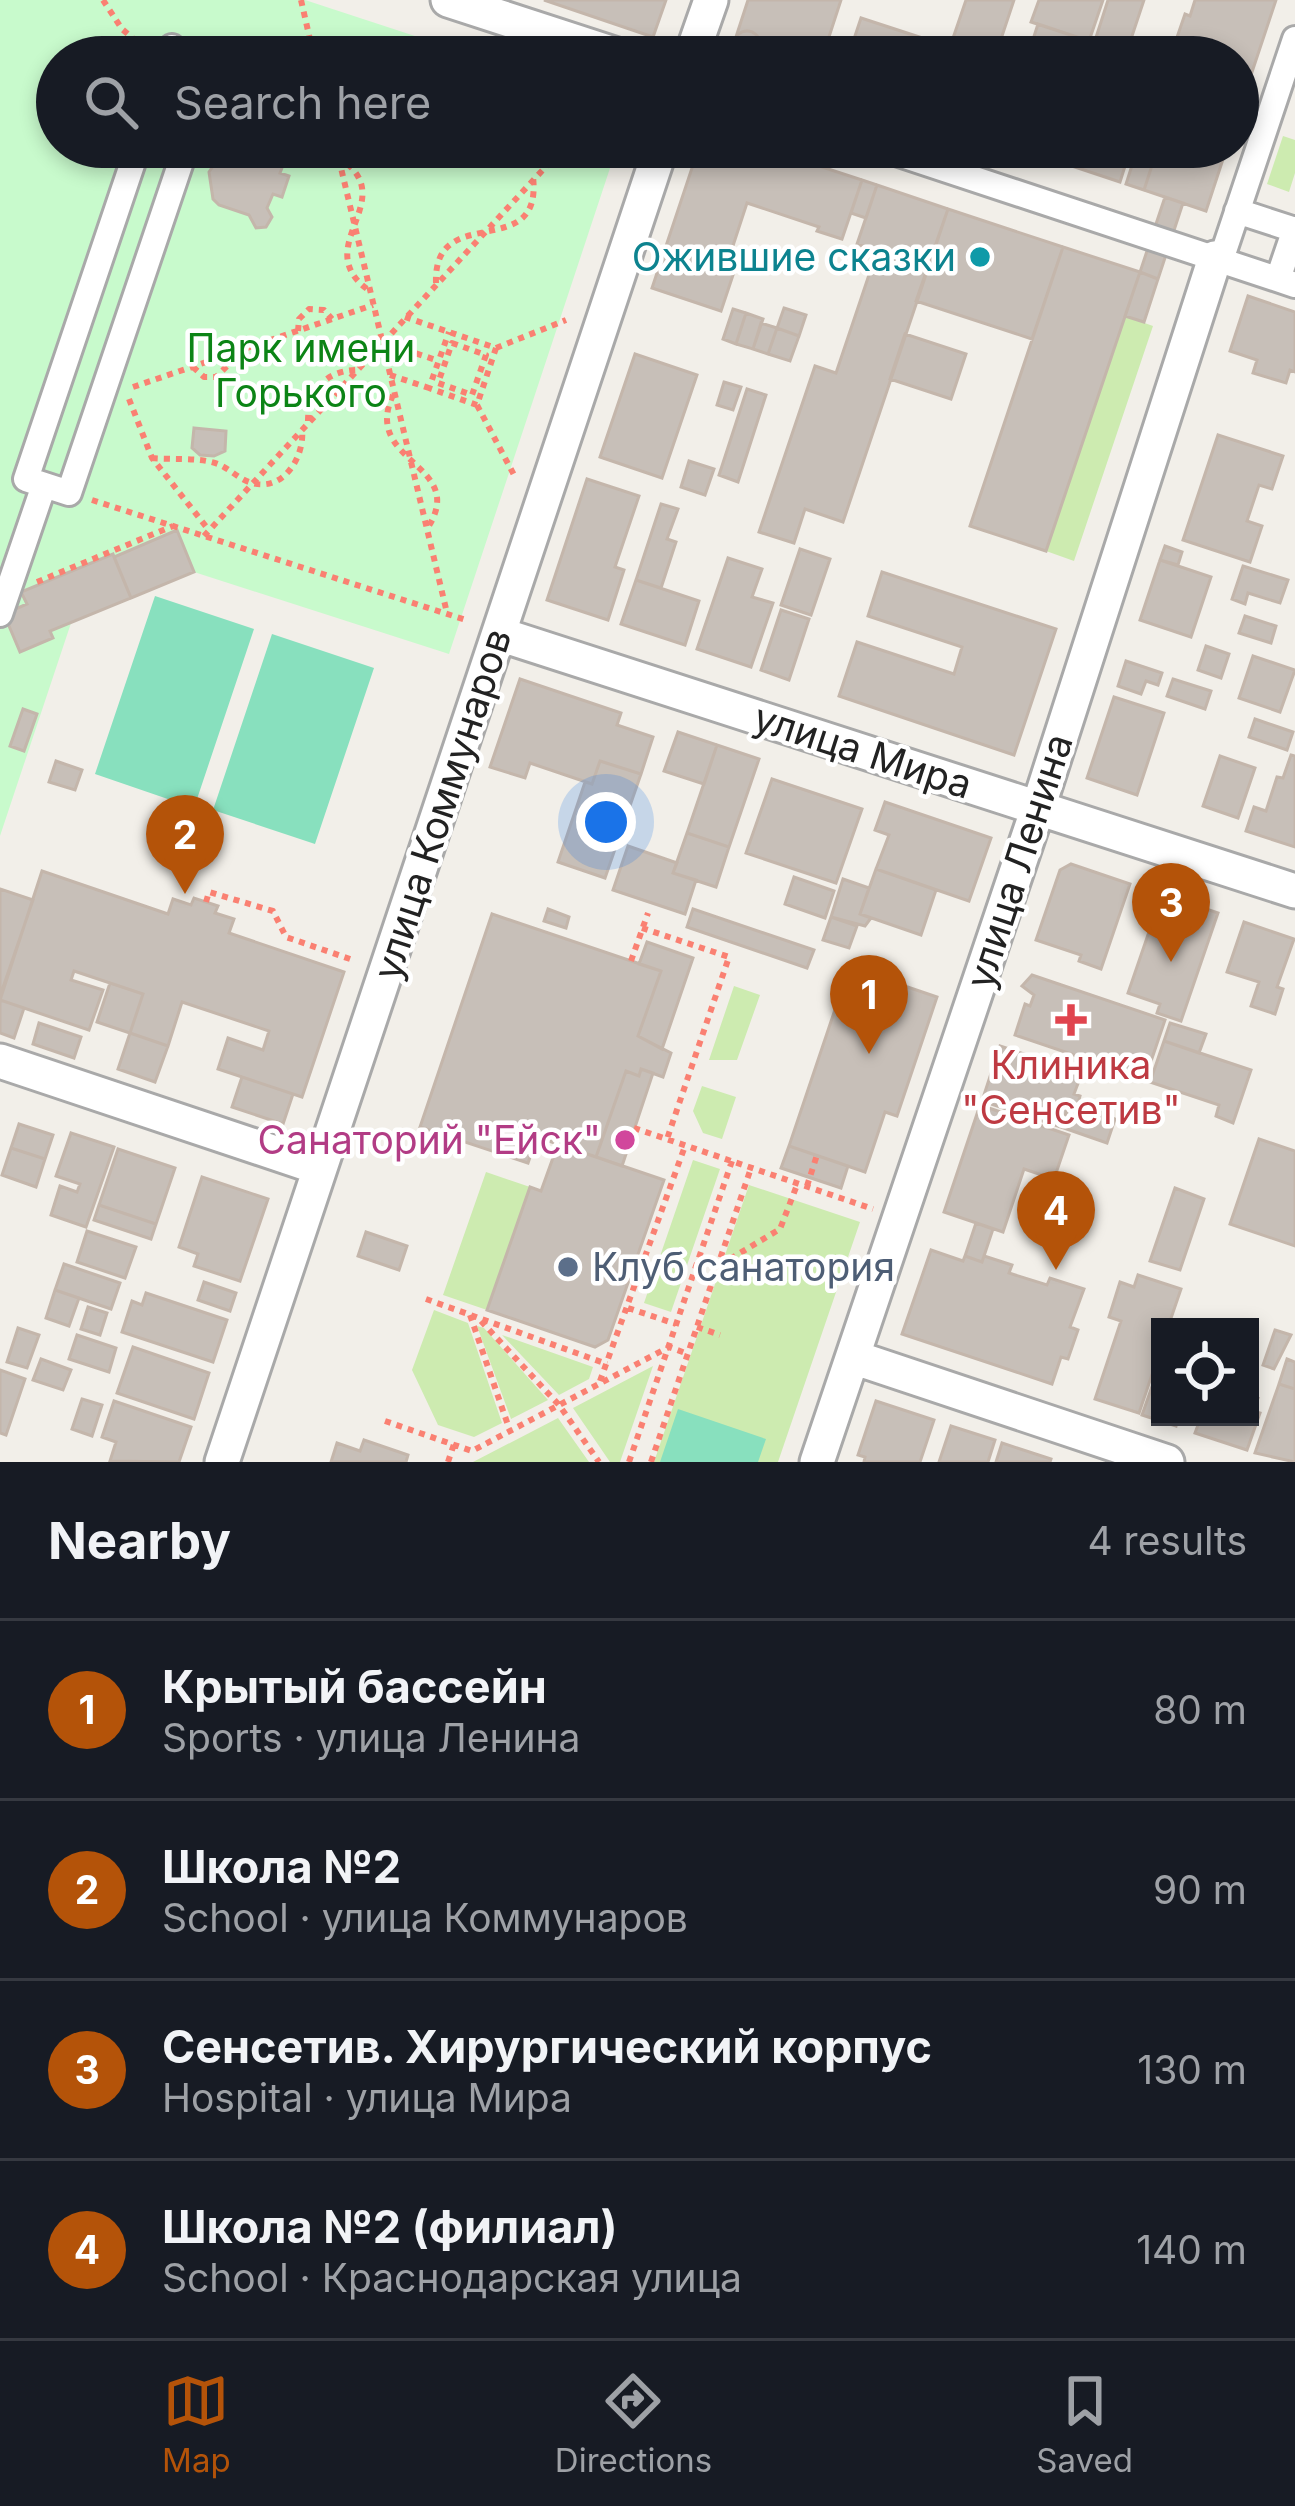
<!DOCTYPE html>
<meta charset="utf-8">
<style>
body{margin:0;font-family:Inter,sans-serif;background:#242831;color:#f1f3f6}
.controls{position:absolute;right:36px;bottom:36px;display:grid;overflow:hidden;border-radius:0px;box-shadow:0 6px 18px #0003}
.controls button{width:108px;height:108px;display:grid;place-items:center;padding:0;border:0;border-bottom:3px solid #363941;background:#171b24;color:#f1f3f6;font:60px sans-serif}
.you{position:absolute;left:606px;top:822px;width:42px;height:42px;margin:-30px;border:9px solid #fff;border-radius:50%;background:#1a73e8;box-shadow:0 0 0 18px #1a73e833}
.badge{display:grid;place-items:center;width:78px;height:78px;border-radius:50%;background:#b45309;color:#fff;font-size:39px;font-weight:700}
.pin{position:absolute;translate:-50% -99px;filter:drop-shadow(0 3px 6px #0008)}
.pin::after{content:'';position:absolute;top:63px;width:42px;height:36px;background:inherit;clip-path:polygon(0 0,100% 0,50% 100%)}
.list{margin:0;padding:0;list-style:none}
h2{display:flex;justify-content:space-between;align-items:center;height:156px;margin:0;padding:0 48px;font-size:51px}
h2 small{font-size:39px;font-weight:400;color:#9ea1a6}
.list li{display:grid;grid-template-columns:78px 1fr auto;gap:36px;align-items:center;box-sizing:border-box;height:180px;padding:0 48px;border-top:3px solid #363941}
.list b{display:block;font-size:45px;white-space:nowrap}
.list p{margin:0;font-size:39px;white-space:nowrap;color:#9ea1a6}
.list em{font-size:39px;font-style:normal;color:#9ea1a6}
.icon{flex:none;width:66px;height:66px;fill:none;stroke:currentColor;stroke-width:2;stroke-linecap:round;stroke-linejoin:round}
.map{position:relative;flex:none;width:1295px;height:1462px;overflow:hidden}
.search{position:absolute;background:#171b24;box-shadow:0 6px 18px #0003;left:36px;right:36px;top:36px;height:132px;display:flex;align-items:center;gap:30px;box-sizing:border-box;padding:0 42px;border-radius:66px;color:#9ea1a6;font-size:45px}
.sheet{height:876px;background:#171b24}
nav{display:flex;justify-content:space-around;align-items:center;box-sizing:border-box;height:168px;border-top:3px solid #363941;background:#171b24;font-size:33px;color:#9ea1a6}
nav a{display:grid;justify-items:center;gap:6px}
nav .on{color:#b45309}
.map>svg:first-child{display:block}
.grass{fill:#cdebb0}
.park{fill:#c8facc}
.pitch{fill:#88e0be}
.building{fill:#c7bfb8;stroke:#c4b6ab;stroke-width:3}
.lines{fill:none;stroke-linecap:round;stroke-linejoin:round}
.pedestrian-casing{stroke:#a9a9a9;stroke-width:30}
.minor-casing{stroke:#a9a9a9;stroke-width:39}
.path{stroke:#fa8072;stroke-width:6;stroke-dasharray:6 6;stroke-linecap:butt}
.pedestrian{stroke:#fff;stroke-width:24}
.minor{stroke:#fff;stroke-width:33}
.culture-dot{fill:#0f9aa8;stroke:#fff;stroke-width:4.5}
.health-dot{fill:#e0444e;stroke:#fff;stroke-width:4.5}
.hotel-dot{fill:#d1479c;stroke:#fff;stroke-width:4.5}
.service-dot{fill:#5c6f8a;stroke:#fff;stroke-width:4.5}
.labels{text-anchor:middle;stroke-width:9;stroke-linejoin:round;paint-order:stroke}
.culture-label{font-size:39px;fill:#0d838f;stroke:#fff;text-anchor:end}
.park-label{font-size:39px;fill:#0c8416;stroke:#fff}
.street-label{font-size:39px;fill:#222;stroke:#fff}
.health-label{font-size:39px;fill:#be3a42;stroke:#fff}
.hotel-label{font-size:39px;fill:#b23c85;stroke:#fff;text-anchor:end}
.service-label{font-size:39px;fill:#4e5e75;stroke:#fff;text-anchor:start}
</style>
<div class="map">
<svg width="1295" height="1462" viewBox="0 0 1295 1462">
<rect width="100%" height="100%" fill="#f2efe9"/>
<path class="grass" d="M1283,136L1295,140V173L1289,192L1267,184Z
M1125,316L1153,326L1074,561L1046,551Z
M734,986L760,995L737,1060H709Z
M702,1086L736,1097L722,1139L703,1133L693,1111Z
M693,1160L720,1169L671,1312L644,1303Z
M486,1172L530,1187L487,1310L443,1295Z
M749,1185L860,1222L778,1462H654Z
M434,1310L468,1323L502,1423L474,1437L438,1425L412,1370Z
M477,1326L484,1328L548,1400L511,1419Z
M502,1335L593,1367L589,1379L559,1395Z
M653,1366L620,1462H610L573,1408Z
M558,1418L589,1462H473Z"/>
<path class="park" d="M0,0H305L479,57H57V147H617L449,654L194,572L71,623L0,836Z"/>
<path class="pitch" d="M155,596L254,629L194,808L95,774Z
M272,634L374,668L315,844L213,810Z
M678,1409L766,1439L758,1462H660Z"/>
<path class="building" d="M544,0H666L653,37Z
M748,0H841L826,46L849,53L848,57L742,56L734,43Z
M966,0H1014L995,57H848L861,18L950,47Z
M1039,0H1103L1089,41L1031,22Z
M1108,0H1144L1125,57L1092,50Z
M1195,0H1276L1250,78L1238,74V57H1188L1172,52L1185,14L1190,16Z
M1038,24L1089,41L1084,57H1045L1029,52Z
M734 44a13 13 0 1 1 26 0a13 13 0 1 1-26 0Z
M290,147L280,173L289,176L282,197L273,194L267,208L272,217L266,227L256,228L249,215L219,205L213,199L209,172L222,153L235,147Z
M581,147H617L611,166L578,155Z
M699,147H761L862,180L842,239L817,231L819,227L747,203L728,261L737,263L721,311L652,288Z
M1015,147H1131L1120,182Z
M1138,147L1156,153L1144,190L1126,184Z
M1158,147H1227L1206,211L1144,190Z
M862,180L877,185L866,218L851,213Z
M877,185L948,209L843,522L805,509L794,543L759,532L815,366L836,373L877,251L857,244Z
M1165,197L1183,203L1158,279L1140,272Z
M948,209L1063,247L1032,339L916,301Z
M1063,247L1140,272L1046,551L970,526Z
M1140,272L1158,279L1144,322L1125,316Z
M1248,296L1295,312V372L1290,370L1286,383L1253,373L1257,360L1230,351Z
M784,308L806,315L799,336L777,328Z
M733,309L746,313L736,344L723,339Z
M746,313L763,319L753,349L736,344Z
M761,323L777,328L768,354L753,349Z
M777,328L799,336L790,361L768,354Z
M905,334L966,354L951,399L890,379Z
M635,354L697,375L662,478L600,457Z
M724,382L741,387L733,410L717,405Z
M747,389L766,395L738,482L719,475Z
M194,428L226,431L225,451L214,456L200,455L192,448Z
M1218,435L1283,456L1272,489L1259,485L1247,521L1262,526L1250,562L1183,540Z
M689,461L714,469L705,495L681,487Z
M587,479L639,496L615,567L624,570L608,620L547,600Z
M661,504L678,509L667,539L676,542L661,588L636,580Z
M177,530L194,572L131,598L114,557Z
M1165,546L1182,552L1178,565L1160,560Z
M800,549L830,559L811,615L781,605Z
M113,554L131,598L50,631L53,638L20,652L4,614L27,604L21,592Z
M728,558L762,569L752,597L773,603L751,667L697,649Z
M1160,560L1211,577L1191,637L1140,620Z
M1243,566L1288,580L1280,603L1248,593L1245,604L1232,599Z
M882,572L1056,629L1014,755L839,696L857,642L954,674L962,647L868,616Z
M636,580L699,601L685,645L621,624Z
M781,610L809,619L789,680L761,670Z
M1245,616L1276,626L1271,643L1239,633Z
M1206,646L1229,654L1221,678L1198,670Z
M1253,656L1295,670L1280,712L1239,698Z
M1126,661L1162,673L1158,685L1146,681L1141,694L1118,686Z
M520,679L621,713L617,725L653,737L641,774L600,761L592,784L530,763L525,778L490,767Z
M1173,679L1211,691L1205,709L1167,696Z
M1114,697L1164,713L1137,795L1087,778Z
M23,709L37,714L24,751L10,746Z
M1255,719L1293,732L1287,750L1249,737Z
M678,732L717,745L704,784L664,771Z
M717,745L759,759L729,847L687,833Z
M1291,755L1295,756V847L1246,831L1254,807L1266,811L1277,777L1283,778Z
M1220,756L1255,768L1238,818L1203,806Z
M56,761L82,770L75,790L49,782Z
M600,761L641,774L605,878L558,862L585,782L592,784Z
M772,779L862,809L836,883L746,853Z
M885,802L991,838L969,901L876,869L889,835L875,830Z
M687,833L729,847L716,887L673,873Z
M628,846L677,863L673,873L696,880L685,914L613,890Z
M1071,864L1130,884L1101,969L1079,961L1081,955L1036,940L1060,870Z
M876,869L936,890L921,935L860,914Z
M42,871L168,914L173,899L191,905L194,898L218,906L215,913L234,919L229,933L344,972L302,1097L218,1069L228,1038L263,1050L269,1031L182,1002L168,1046L130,1033L143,994L74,971L71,980L103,990L89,1030L0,1000Z
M794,877L834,891L825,918L785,904Z
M843,879L869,888L860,914L871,918L865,926L831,917Z
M0,889L33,900L0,996Z
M1162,894L1218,913L1181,1021L1157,1013L1160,1004L1128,993Z
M548,909L569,917L566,928L544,921Z
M693,909L814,950L807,968L687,927Z
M492,914L661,971L638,1036L671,1053L663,1077L641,1069L639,1076L626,1071L596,1157L537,1137L528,1163L420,1127Z
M831,917L857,926L849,948L823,940Z
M1244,922L1294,939L1277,987L1283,989L1275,1014L1251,1006L1259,982L1227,972Z
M647,942L693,958L662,1049L638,1036L661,971L639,964Z
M847,974L885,987L887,980L937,997L897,1116L885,1112L865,1172L789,1146Z
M1032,975L1165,1020L1145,1079L1015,1035L1025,1004L1030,1006L1034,995L1022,986Z
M110,983L143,994L130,1033L97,1022Z
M0,1000L24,1008L14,1038L0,1033Z
M39,1023L81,1037L74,1058L33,1044Z
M1170,1023L1206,1034L1199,1053L1164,1041Z
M130,1033L168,1046L155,1082L118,1069Z
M1164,1041L1251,1070L1233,1123L1216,1116L1219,1105L1150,1082Z
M1000,1046L1082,1073L1074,1094L1080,1096L1076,1111L1068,1108L1061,1127L982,1101Z
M641,1069L653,1073L622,1166L596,1157L626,1071L639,1076Z
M242,1077L293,1094L283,1124L232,1107Z
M1079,1102L1115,1119L1107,1143L1061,1127L1068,1108L1076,1111Z
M980,1105L1069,1135L1054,1179L1024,1169L1003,1232L944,1212Z
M19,1124L53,1135L45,1159L11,1148Z
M71,1133L114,1147L86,1227L51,1215L60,1186L77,1192L80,1184L56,1176Z
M1259,1139L1295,1151V1246L1230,1224Z
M558,1144L664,1180L608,1340L595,1347L487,1310L530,1187L541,1191Z
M789,1146L848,1166L841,1188L781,1168Z
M11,1148L45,1159L36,1187L2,1175Z
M118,1149L175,1168L156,1224L99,1205Z
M202,1177L268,1199L240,1281L194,1266L198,1254L179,1247Z
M1175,1188L1204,1199L1180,1270L1150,1261Z
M99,1205L156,1224L151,1239L94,1220Z
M976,1223L993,1229L982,1262L965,1256Z
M87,1231L136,1247L125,1278L77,1262Z
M366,1232L407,1246L399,1270L358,1256Z
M931,1250L963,1261L965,1256L982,1262L984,1256L1012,1265L1009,1273L1047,1285L1050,1278L1084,1289L1070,1327L1078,1330L1068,1359L1061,1357L1052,1384L902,1334Z
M64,1264L120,1283L111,1309L55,1290Z
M1138,1275L1181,1289L1168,1327H1160V1351L1139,1413L1095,1399L1121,1321L1109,1317L1120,1282L1134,1287Z
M204,1282L236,1293L230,1311L198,1300Z
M55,1290L79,1298L69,1326L46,1318Z
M146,1293L227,1320L213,1362L122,1332L132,1301L142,1305Z
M88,1307L107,1313L100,1335L81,1329Z
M18,1328L39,1335L27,1368L7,1362Z
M1275,1330L1291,1335L1274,1369L1263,1365Z
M77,1335L116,1348L109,1372L69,1359Z
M133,1347L209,1373L194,1419L117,1393Z
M41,1359L71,1370L63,1390L33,1380Z
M1287,1359L1295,1362V1389L1279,1384Z
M0,1370L25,1379L6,1435L0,1433Z
M1155,1378L1160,1380V1417H1178L1176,1426L1142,1415Z
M1279,1384L1295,1389V1462L1255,1453Z
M1250,1395L1258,1398L1253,1411L1260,1413L1247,1450L1195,1433L1201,1417H1250Z
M82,1399L102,1405L92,1436L72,1429Z
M114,1401L191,1427L179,1462L110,1461L116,1442L102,1437Z
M876,1401L934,1420L920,1462H864L865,1457L858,1455Z
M951,1426L995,1440L988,1462H939Z
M364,1440L408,1455L406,1462H331L337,1443L360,1451Z
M1002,1443L1051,1459L1050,1462H996Z"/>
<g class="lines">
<g class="pedestrian-casing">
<path id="pedestrian" d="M169,57L172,47
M138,147L26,479L69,493L186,147
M878,147L1295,285
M1237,211L1295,230
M1221,260L1295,39
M1278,279L1295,229
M0,614L44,485"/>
</g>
<g class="minor-casing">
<path id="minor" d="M448,0L623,57
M691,57L711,0
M499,634L1295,891
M0,1061L320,1168
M853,1357L1167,1462
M222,1462L661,147
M817,1462L1038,808L1215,258"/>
</g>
<path class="path" d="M103,0L122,29L143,47
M301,0L314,57
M336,147L447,613
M338,157C404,199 309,245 367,289
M436,283C433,200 543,264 533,177
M405,317L496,348L477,405L429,388L449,332
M298,331L299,319L309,309L324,310L332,319
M382,342L439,361
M452,343L486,355L472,395L438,383Z
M496,348L566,320
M193,367L204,377H216L227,366L228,354
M390,375L429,388
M133,387L373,305
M393,395C361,464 470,463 427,529
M129,399L152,458L208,529
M477,405L514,475
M308,421C308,390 326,371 356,370
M152,458C172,460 200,457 218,464C230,469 240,480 252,483C284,492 305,456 302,429
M92,500L466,620
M204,536L564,147
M37,582L173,526
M206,902L209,892L273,911L286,937L353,960
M642,928L729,957L667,1139
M631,961L648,913
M634,1128L873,1209
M807,1186L817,1155
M720,1265L780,1229L797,1185
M426,1299L607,1364
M628,1308L676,1324
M470,1315L510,1431
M481,1321L559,1405L599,1462
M697,1327L720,1335
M600,1381L685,1146
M385,1421L472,1451L669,1347L688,1354
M448,1462L454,1444
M629,1462L732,1161
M651,1462L751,1168"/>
<use href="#pedestrian" class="pedestrian"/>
<use href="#minor" class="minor"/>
</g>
<circle class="culture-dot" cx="980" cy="257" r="12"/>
<path class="health-dot" d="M1065 1002h12v12h12v12h-12v12h-12v-12h-12v-12h12z"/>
<circle class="hotel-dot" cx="625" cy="1140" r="12"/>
<circle class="service-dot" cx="568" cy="1267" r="12"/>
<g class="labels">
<g class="culture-label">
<text x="956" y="271">Ожившие сказки</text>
</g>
<g class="park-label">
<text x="301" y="362">Парк имени<tspan x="301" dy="45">Горького</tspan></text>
</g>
<g class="street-label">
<text transform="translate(863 751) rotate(18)" y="14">улица Мира</text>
<text transform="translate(442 804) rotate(-72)" y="14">улица Коммунаров</text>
<text transform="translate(1019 861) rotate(-72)" y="14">улица Ленина</text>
</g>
<g class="health-label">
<text x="1071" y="1079">Клиника<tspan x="1071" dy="45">"Сенсетив"</tspan></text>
</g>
<g class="hotel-label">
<text x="601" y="1154">Санаторий "Ейск"</text>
</g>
<g class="service-label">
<text x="592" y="1281">Клуб санатория</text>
</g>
</g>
</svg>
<div class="controls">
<button><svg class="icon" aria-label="locate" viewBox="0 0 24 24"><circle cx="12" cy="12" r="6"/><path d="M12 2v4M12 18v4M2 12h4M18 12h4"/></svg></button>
</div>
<div class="you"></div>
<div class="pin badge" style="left:869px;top:1054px">1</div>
<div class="pin badge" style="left:185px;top:894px">2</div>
<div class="pin badge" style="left:1171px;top:962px">3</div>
<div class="pin badge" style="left:1056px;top:1270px">4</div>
<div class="search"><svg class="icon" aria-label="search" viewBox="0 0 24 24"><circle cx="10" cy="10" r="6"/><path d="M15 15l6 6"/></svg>Search here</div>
</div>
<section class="sheet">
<h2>Nearby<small>4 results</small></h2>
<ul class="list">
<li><span class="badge">1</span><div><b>Крытый бассейн</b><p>Sports · улица Ленина</p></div><em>80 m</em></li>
<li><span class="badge">2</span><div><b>Школа №2</b><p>School · улица Коммунаров</p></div><em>90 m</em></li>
<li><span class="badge">3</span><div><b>Сенсетив. Хирургический корпус</b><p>Hospital · улица Мира</p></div><em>130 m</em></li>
<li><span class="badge">4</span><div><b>Школа №2 (филиал)</b><p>School · Краснодарская улица</p></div><em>140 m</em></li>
</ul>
</section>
<nav>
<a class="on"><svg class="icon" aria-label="map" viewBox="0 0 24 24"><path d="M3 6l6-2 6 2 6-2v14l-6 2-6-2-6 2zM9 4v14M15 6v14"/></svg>Map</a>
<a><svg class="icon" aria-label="directions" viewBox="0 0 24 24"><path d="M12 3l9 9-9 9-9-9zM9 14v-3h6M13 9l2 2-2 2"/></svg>Directions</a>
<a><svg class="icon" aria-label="saved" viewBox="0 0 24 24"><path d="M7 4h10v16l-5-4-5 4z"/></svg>Saved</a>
</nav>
